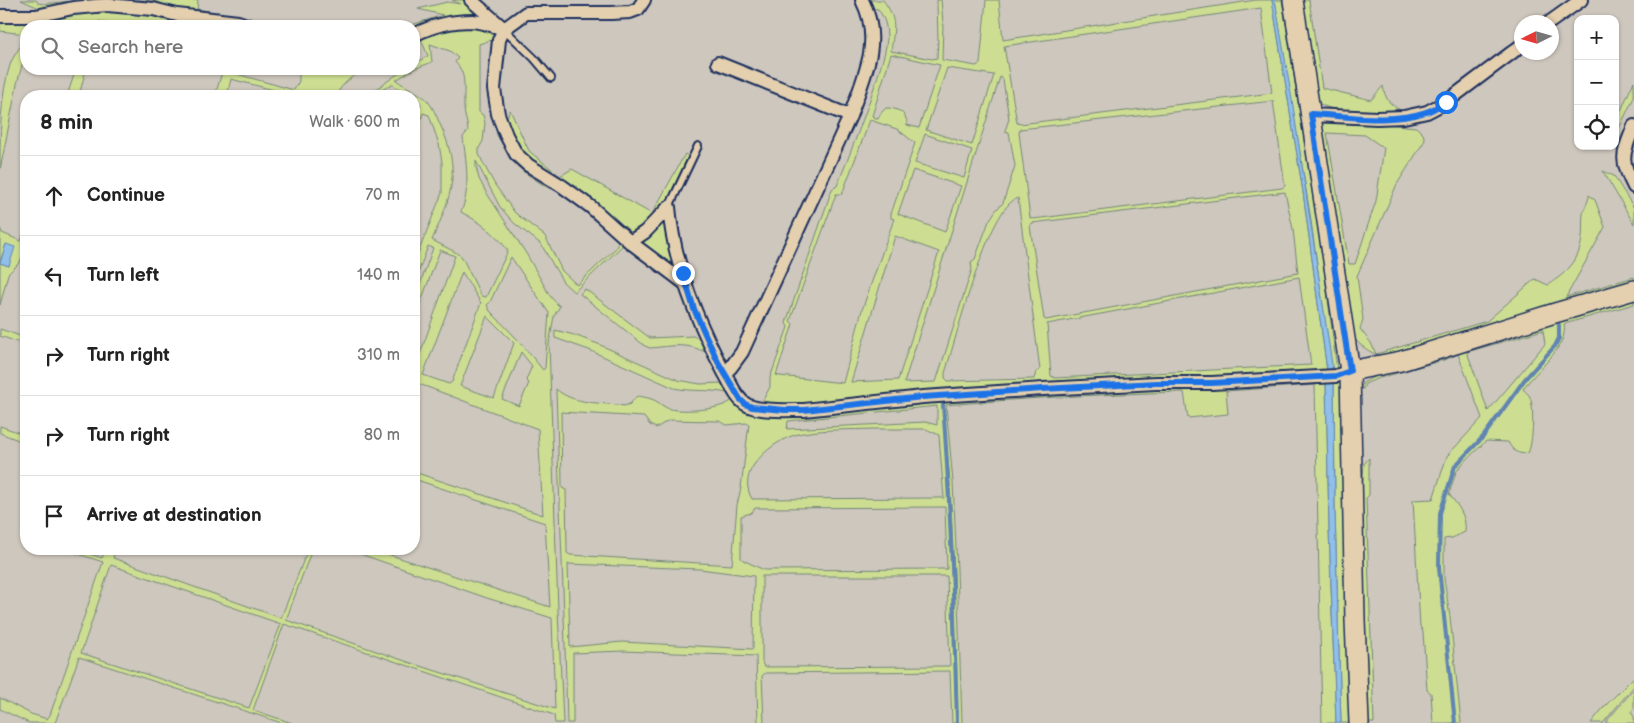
<!DOCTYPE html>
<meta charset="utf-8">
<style>
body{margin:0;font-family:"Balsamiq Sans",sans-serif;background:#f2f2f2;color:#222}
.controls{position:absolute;right:15px;top:15px;display:grid;overflow:hidden;border-radius:10px;box-shadow:0 1px 4px #0004}
.controls button{width:45px;height:45px;display:grid;place-items:center;padding:0;border:0;border-bottom:1px solid #e0e0e0;background:#fff;color:#222;font:25px sans-serif}
.compass{position:absolute;left:1514px;top:15px;width:45px;height:45px;border-radius:50%;background:#fff;box-shadow:0 1px 4px #0004;rotate:265deg}
.stop{position:absolute;width:15px;height:15px;margin:-11px;border:4px solid #1a73e8;border-radius:50%;background:#fff}
.stop.end{background:#1a73e8;border-color:#fff;box-shadow:0 1px 5px #0008}
.list{margin:0;padding:0;list-style:none}
h2{display:flex;justify-content:space-between;align-items:center;height:65px;margin:0;padding:0 20px;font-size:21px}
h2 small{font-size:16px;font-weight:400;color:#767676}
.list li{display:grid;grid-template-columns:32px 1fr auto;gap:15px;align-items:center;box-sizing:border-box;height:80px;padding:0 20px;border-top:1px solid #e0e0e0}
.list b{display:block;font-size:19px;white-space:nowrap}
.list em{font-size:16px;font-style:normal;color:#767676}
.icon{flex:none;width:28px;height:28px;fill:none;stroke:currentColor;stroke-width:2;stroke-linecap:round;stroke-linejoin:round}
.map{position:relative;flex:none;width:1634px;height:723px;overflow:hidden}
.search{position:absolute;background:#fff;box-shadow:0 1px 4px #0004;left:20px;top:20px;width:400px;height:55px;display:flex;align-items:center;gap:12px;box-sizing:border-box;padding:0 18px;border-radius:20px;color:#767676;font-size:19px}
.panel{position:absolute;background:#fff;box-shadow:0 1px 4px #0004;left:20px;top:90px;width:400px;height:465px;border-radius:20px}
.map>svg:first-child{display:block}
.green{fill:#cdde92;stroke:#748678;fill-rule:evenodd}
.water{fill:#90bfea;stroke:#6185b2}
.lines{fill:none;stroke-linecap:round;stroke-linejoin:round}
.stream{stroke:#6185b2;stroke-width:4}
.lane-casing{stroke:#1b2f5e;stroke-width:10}
.street-casing{stroke:#1b2f5e;stroke-width:16}
.secondary-casing{stroke:#1b2f5e;stroke-width:22}
.lane{stroke:#e4d0ae;stroke-width:6}
.street{stroke:#e4d0ae;stroke-width:12}
.secondary{stroke:#e4d0ae;stroke-width:19}
.route{stroke:#1a73e8;stroke-width:6}
</style>
<div class="map">
<svg width="1634" height="723" viewBox="0 0 1634 723">
<rect width="100%" height="100%" fill="#cec7bd"/>
<filter id="ink" filterUnits="userSpaceOnUse"><feTurbulence type="fractalNoise" baseFrequency=".02" numOctaves="2"/><feDisplacementMap in="SourceGraphic" scale="10" xChannelSelector="R" yChannelSelector="G"/><feConvolveMatrix kernelMatrix="1 2 1 2 8 2 1 2 1" color-interpolation-filters="sRGB"/></filter>
<g filter="url(#ink)">
<path class="green" d="M21,0H36L38,3L43,4L80,0H198L197,9C219,13 243,15 262,26L195,13L47,9L37,7Z
M452,0H468L493,20L414,32V26H408L443,15L418,9L447,2L461,4Z
M865,0H883C898,20 894,28 891,51L932,59L937,58L938,39L937,0H941L943,23L942,60L976,66L980,64L986,0H999L1003,40L1256,0H1272L1303,192L1327,371L1276,372L771,405L761,404L770,387V378L788,327L786,323L832,189L837,186C851,152 864,118 876,82C880,68 886,53 887,38C887,27 885,18 878,9L869,8ZM1261,8L1272,93L1020,124L1017,123L1004,46ZM891,54L940,65L919,128L907,125C907,112 897,108 886,108L881,113L878,119L872,116ZM947,68L994,75L972,145L926,130ZM1000,77L1003,79L1009,119L1005,131L1009,132L1015,166L1003,203L996,210L989,221L975,259L971,262L972,269L936,382L904,383ZM1273,101L1285,186L1282,188L1033,219L1030,218L1019,133L1020,129ZM870,120L897,129L915,143L891,214V218L894,219L862,310L843,383L780,376L776,375L793,324L790,321L836,194H842ZM925,134L972,150L964,178L915,163ZM913,170L961,186L945,232L898,214ZM1285,192L1293,229L1298,273L1046,320L1044,319L1030,226L1032,223ZM1018,198L1040,370L1036,372L1034,379L948,381L945,378V373C955,342 989,205 1018,198ZM895,236L939,252L898,380L851,382ZM1299,277L1311,365L1055,378L1051,376L1047,324Z
M1275,0H1282L1323,260L1337,370L1333,371L1330,356L1310,214Z
M1303,0H1309L1322,88L1371,100L1383,86C1386,104 1393,106 1408,114C1389,113 1330,115 1318,102Z
M83,10H121L234,26H115L99,21L97,26H36L44,20Z
M0,20L31,22L30,26H26L25,34L0,31Z
M463,24L487,29L497,40L493,79L506,142L625,243L574,292L563,282L541,244L514,223L500,207L476,161V167L479,179L486,192L527,255L550,296L558,305L560,306L554,316L549,344L558,611L563,723H555L554,715L284,624L253,710L292,723H282L79,657L55,723H29L0,709V698L31,714L47,719L50,715L103,562L63,549H74L102,558L106,549H116L113,558L281,618L308,549H312L286,620L408,662L555,709L552,618L487,598L346,549H372L550,607L545,523L414,479V472L543,515L538,429L414,382V371L455,256L440,250L414,320V301L433,248L428,246L414,284V263L442,193V162L439,144L429,115L423,113L414,140V119L421,104L414,99V96H402L404,92L392,84L372,96H366L405,69H414L396,80C404,86 419,93 426,99C432,105 436,115 439,122C462,170 452,195 432,240L455,252L462,257L481,296L486,297L508,251C496,233 480,222 461,212C471,189 466,162 463,137L468,131C468,123 464,116 464,108C463,91 468,74 455,62L458,58L450,51L430,44L432,62L414,69V64L428,56L421,39L414,42V38ZM491,40L493,49L489,102L497,135L510,156L517,166L524,172L545,186L562,193L619,240L616,248L577,285L562,271L545,236L515,213L495,185L484,165L479,154V148L483,141L485,123L483,115L479,112V44ZM511,257L549,313L545,368L543,370L520,342L490,311L487,305L490,302ZM462,272L481,303L452,382L449,384L423,375ZM487,316L514,343L494,398L460,386ZM521,352L532,366L526,380L529,383L519,406L502,399ZM111,565L281,624L249,708L81,653Z
M26,39V59L23,61L17,84L0,170C0,137 0,96 10,65C13,56 20,47 26,39Z
M76,69H86L79,96H67Z
M223,69H233V73L294,90L299,81V69C310,69 320,71 331,71C342,71 353,69 364,69C353,76 341,84 336,96H293V95L231,79L227,96H215Z
M1634,81V97L1615,137V124Z
M510,110L529,151L560,176L572,169L652,214L685,154L688,156L665,205L653,220L631,236L521,152L505,123Z
M1320,118L1416,127L1423,134L1425,140L1397,184L1357,276L1363,319L1360,329L1371,343L1376,354L1487,321L1535,279L1548,285C1567,272 1579,262 1582,238C1583,230 1582,222 1583,214C1584,207 1589,202 1589,195L1595,200L1605,227L1566,297L1634,277V284L1384,358C1373,353 1363,349 1355,339ZM1327,133L1365,135L1384,148L1376,201L1355,264H1349Z
M1603,171L1614,176L1634,208V224Z
M667,214L679,276L641,245L640,241Z
M26,225V250H25L20,262L8,274L0,305V263L9,266L6,244L0,262V228L2,233L21,241Z
M585,289L650,338L693,336L701,340L707,353C686,342 673,346 650,348L645,346L580,294Z
M1634,299V304L1564,324C1569,347 1535,371 1523,389C1525,392 1527,393 1529,395C1535,404 1533,444 1528,453C1518,455 1513,451 1508,442L1486,441L1462,464L1456,472L1449,494C1458,506 1467,516 1465,532L1452,538L1444,539V578L1450,617L1461,723H1455L1440,568L1441,513L1456,466L1484,438L1526,380L1556,346L1560,338L1559,324V338L1554,345L1524,378L1483,436L1454,465L1439,513L1438,568L1454,723H1433L1431,693L1427,690L1423,632L1420,626L1413,500L1433,499L1447,456L1482,418L1458,354L1447,359L1376,379L1365,384L1363,389L1361,388L1363,383L1382,372ZM1543,330L1545,344L1488,411L1467,352Z
M0,329L26,338V345L0,336Z
M555,330L574,335L598,344L678,380L700,384L721,383L727,393C710,389 692,392 674,388L589,350L555,338Z
M1334,379L1341,382L1342,390L1351,723H1341L1335,511Z
M1326,380L1329,529L1336,723H1322L1315,385L1226,391L1228,414L1188,418L1184,392C1105,394 1026,398 946,405L953,482L957,570L962,723H958L955,594L950,481L943,404L953,594L956,723H952L950,671L765,673L762,676L764,723H758L756,656L623,651L573,653V723H567C565,612 559,501 556,389C574,405 601,402 624,406L630,404L637,396C644,397 651,398 656,401C661,404 665,408 670,409C684,412 723,410 732,400L744,410L943,401L1007,395ZM937,406V425L925,422L787,429L788,421ZM561,412L644,417L650,425L656,428L669,420L719,421L727,425L746,423L749,424L741,488L737,505L732,565L570,555L567,553L566,490L562,488ZM873,429H926L939,435L944,498L752,499C746,489 746,477 753,466C764,450 784,436 803,433C826,429 850,430 873,429ZM945,507L947,569L764,570L743,560L741,558V516L751,513L755,508ZM568,564L700,569L754,576L753,649L622,642L570,647ZM762,576H947L950,666L764,667L762,662Z
M0,426L26,435V443L0,433Z
M1369,458V495L1366,498L1374,723H1369L1361,504L1364,464Z
M1634,677V686L1603,723H1591L1604,707Z
M1634,689V708L1631,712L1634,717V723H1605Z"/>
<path class="water" d="M1272,0H1275L1293,106L1333,371H1327L1303,192Z
M6,244L15,247L9,266L0,263Z
M1334,379L1335,511L1341,723H1336L1329,529L1326,380Z"/>
<g class="lines">
<path class="stream" d="M943,405C951,511 954,617 957,723
M1455,723L1439,568L1440,513L1455,466L1483,437L1525,379L1555,346L1559,338V325"/>
<g class="lane-casing">
<path id="lane" d="M504,29L534,58L551,78
M669,207L698,146"/>
</g>
<g class="street-casing">
<path id="street" d="M471,0L502,27
M644,0L638,9L630,12L611,13H526L504,29L499,40L494,89L498,114L506,135L516,154L528,165L562,186L591,207L630,242L686,284
M0,16H36L73,8L107,5L153,9L177,15L238,22L249,26
M1550,22L1581,0
M414,35C431,26 453,21 473,21C483,22 494,26 504,29
M718,63L850,116
M1311,115L1377,118L1404,117L1427,112L1446,102L1522,45
M1634,126C1623,154 1619,158 1634,187
M630,242L645,232L669,207C674,266 697,322 725,374C731,384 736,399 747,405C760,412 789,410 804,410L923,397L1043,389L1156,383H1212L1336,376L1350,371
M725,373L731,367L742,352L850,116C864,76 883,41 862,0"/>
</g>
<g class="secondary-casing">
<path id="secondary" d="M1293,0L1350,371L1355,620L1359,723
M1350,371L1401,361L1555,313L1634,290"/>
</g>
<use href="#lane" class="lane"/>
<use href="#street" class="street"/>
<use href="#secondary" class="secondary"/>
</g>
</g>
<g class="lines" filter="url(#ink)">
<path class="route" d="M683,273L694,309L706,336L718,362L740,399L745,404L752,407L785,410H804L923,397L1043,389L1156,383H1212L1336,376L1350,371L1311,114C1348,116 1390,124 1426,112C1433,110 1440,105 1446,102"/>
</g>
</svg>
<div class="controls">
<button>+</button>
<button>−</button>
<button><svg class="icon" aria-label="locate" viewBox="0 0 24 24"><circle cx="12" cy="12" r="6"/><path d="M12 2v4M12 18v4M2 12h4M18 12h4"/></svg></button>
</div>
<svg class="compass" viewBox="-18 -18 36 36"><path d="M0-13l5 13h-10z" fill="#e53935"/><path d="M0 13l5-13h-10z" fill="#767676"/></svg>
<div class="stop" style="left:1446px;top:102px"></div>
<div class="stop end" style="left:683px;top:273px"></div>
<div class="search"><svg class="icon" aria-label="search" viewBox="0 0 24 24"><circle cx="10" cy="10" r="6"/><path d="M15 15l6 6"/></svg>Search here</div>
<section class="panel">
<h2>8 min<small>Walk · 600 m</small></h2>
<ul class="list">
<li><svg class="icon" aria-label="ahead" viewBox="0 0 24 24"><path d="M12 20V5M6 11l6-6 6 6"/></svg><div><b>Continue</b></div><em>70 m</em></li>
<li><svg class="icon" aria-label="left" viewBox="0 0 24 24"><path d="M17 20v-9H6M10 6l-5 5 5 5"/></svg><div><b>Turn left</b></div><em>140 m</em></li>
<li><svg class="icon" aria-label="right" viewBox="0 0 24 24"><path d="M7 20v-9h11M14 6l5 5-5 5"/></svg><div><b>Turn right</b></div><em>310 m</em></li>
<li><svg class="icon" aria-label="right" viewBox="0 0 24 24"><path d="M7 20v-9h11M14 6l5 5-5 5"/></svg><div><b>Turn right</b></div><em>80 m</em></li>
<li><svg class="icon" aria-label="arrive" viewBox="0 0 24 24"><path d="M6 21V4h12l-3 4 3 4H6"/></svg><div><b>Arrive at destination</b></div></li>
</ul>
</section>
</div>
